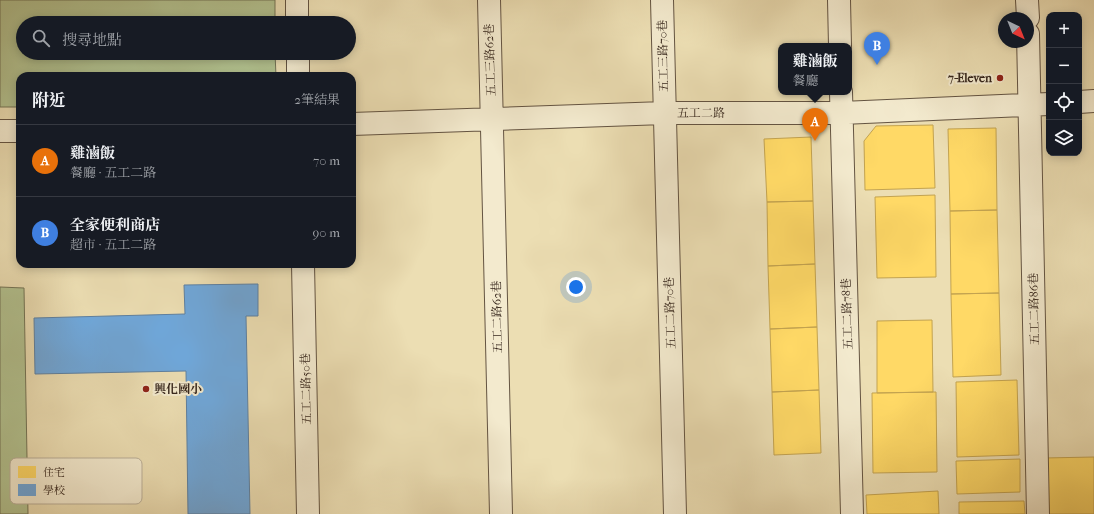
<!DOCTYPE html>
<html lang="zh-TW">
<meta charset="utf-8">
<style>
body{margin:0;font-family:"IM FELL French Canon","Noto Serif TC",serif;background:#20242c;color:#f1f3f6}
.controls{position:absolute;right:12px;top:12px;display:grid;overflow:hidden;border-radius:8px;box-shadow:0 2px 10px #0003}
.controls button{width:36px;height:36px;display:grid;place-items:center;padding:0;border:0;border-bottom:1px solid #363941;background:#171b24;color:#f1f3f6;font:20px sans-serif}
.compass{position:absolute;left:998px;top:12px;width:36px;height:36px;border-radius:50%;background:#171b24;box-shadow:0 2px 10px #0003;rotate:137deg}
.you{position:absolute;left:576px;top:287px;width:14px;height:14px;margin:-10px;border:3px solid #fff;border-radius:50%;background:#1a73e8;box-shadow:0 0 0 6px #1a73e833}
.badge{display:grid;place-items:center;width:26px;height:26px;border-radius:50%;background:#ea580c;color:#fff;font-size:13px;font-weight:700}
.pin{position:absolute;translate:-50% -33px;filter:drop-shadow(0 1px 2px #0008)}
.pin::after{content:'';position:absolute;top:21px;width:14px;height:12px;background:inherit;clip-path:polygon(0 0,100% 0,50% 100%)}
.popup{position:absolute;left:778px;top:43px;width:74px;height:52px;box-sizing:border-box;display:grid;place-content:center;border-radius:8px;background:#171b24;filter:drop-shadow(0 1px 3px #0005);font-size:13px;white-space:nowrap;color:#9ea1a6}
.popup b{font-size:15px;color:#f1f3f6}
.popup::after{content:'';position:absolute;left:50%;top:100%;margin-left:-8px;border:8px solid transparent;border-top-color:#171b24}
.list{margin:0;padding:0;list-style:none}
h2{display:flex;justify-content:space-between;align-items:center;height:52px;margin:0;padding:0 16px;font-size:17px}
h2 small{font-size:13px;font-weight:400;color:#9ea1a6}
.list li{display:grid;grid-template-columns:26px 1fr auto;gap:12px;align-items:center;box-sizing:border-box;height:72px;padding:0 16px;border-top:1px solid #363941}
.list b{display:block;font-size:15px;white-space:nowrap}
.list p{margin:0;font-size:13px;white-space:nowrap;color:#9ea1a6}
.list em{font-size:13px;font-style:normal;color:#9ea1a6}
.icon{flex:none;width:22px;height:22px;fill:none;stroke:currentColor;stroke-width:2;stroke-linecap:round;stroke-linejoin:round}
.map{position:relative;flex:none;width:1094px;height:514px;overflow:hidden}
.search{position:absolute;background:#171b24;box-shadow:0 2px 10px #0003;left:16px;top:16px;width:340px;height:44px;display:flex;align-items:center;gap:10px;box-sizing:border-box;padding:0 14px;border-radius:22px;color:#9ea1a6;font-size:15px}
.panel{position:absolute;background:#171b24;box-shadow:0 2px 10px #0003;left:16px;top:72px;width:340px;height:196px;border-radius:12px}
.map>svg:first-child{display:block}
.green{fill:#b3c290;stroke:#747456}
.homes{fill:#ffd966;stroke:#c3a350}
.schools{fill:#6fa8dc;stroke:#5e81a2}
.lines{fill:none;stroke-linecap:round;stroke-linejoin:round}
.minor-casing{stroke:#645442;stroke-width:24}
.minor{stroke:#f3eace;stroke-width:22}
.poi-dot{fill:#8f2418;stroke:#f3eace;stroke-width:1.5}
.labels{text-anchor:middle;stroke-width:4;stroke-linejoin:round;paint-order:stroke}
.street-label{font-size:12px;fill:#36261c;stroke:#f3eace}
.poi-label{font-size:12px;font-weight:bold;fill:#36261c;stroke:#f3eace;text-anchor:end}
.key{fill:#f3eace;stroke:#baaf99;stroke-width:1}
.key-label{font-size:11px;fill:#36261c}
</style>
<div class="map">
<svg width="1094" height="514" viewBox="0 0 1094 514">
<rect width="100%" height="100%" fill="#ecdeb3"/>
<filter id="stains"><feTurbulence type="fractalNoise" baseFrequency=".005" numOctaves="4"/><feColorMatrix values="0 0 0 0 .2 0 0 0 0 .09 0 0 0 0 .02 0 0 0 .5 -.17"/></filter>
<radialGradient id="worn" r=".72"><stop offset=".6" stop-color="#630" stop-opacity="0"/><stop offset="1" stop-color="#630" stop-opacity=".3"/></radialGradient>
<path class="green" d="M0,0H275V23H23V53H275L276,76H20V107H0Z
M0,287L24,288L28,514H0Z"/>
<path class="homes" d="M933,125L935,188L865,190L864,141L876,126Z
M996,128L997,210L950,211L948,129Z
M811,137L813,201L767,202L764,139Z
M935,195L936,277L877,278L875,197Z
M813,201L815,264L768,266L767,202Z
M997,210L999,293L951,294L950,211Z
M815,264L817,327L770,329L768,266Z
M999,293L1001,375L953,377L951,294Z
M932,320L933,392L877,393V321Z
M817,327L819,390L772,392L770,329Z
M1017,380L1019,455L957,457L956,382Z
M819,390L821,453L774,455L772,392Z
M936,392L937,472L873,473L872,393Z
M1094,457V514H1046L1044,458Z
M1020,459V492L957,494L956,461Z
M938,491L939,514H867L866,495Z
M1024,501L1025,514H959V502Z"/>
<path class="schools" d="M258,284V316H246L250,514H188L186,371L35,374L34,318L185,314L184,285Z"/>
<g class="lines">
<g class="minor-casing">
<path id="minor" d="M297,0V23
M489,0L501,514
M662,0L675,514
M839,0L840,46
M1027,0L1028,18
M1028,34L1038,514
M298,53V76
M841,92L852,514
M1079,102L1094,101
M352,124L664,113H842L1049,104
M0,131H20
M303,264L308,514"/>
</g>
<use href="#minor" class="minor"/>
</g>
<g class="poi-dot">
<circle cx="1000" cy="78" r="4"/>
<circle cx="146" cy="389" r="4"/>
</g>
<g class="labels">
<g class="street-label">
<text transform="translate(663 56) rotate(-91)" y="4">五工三路70巷</text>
<text transform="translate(490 60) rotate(-92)" y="4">五工三路62巷</text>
<text x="701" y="117">五工二路</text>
<text transform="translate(1034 309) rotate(-91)" y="4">五工二路86巷</text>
<text transform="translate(670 313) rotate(-92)" y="4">五工二路70巷</text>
<text transform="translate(847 314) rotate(-92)" y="4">五工二路78巷</text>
<text transform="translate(497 317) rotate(-91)" y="4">五工二路62巷</text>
<text transform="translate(306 389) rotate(-91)" y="4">五工二路50巷</text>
</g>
<g class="poi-label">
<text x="992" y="82">7-Eleven</text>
<text x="154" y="393" text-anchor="start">興化國小</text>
</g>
</g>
<rect x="10" y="458" width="132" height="46" rx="6" class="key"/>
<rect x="18" y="466" width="18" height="12" fill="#ffd966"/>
<rect x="18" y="484" width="18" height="12" fill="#6fa8dc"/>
<g class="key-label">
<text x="43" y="476">住宅</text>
<text x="43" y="494">學校</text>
</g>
<rect width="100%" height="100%" filter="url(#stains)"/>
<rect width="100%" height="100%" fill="url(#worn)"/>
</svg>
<div class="controls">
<button>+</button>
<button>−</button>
<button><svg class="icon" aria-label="locate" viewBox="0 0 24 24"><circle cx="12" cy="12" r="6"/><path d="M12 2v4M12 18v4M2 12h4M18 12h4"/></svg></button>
<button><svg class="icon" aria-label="layers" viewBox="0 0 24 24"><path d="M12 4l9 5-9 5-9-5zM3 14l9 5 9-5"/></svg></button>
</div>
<svg class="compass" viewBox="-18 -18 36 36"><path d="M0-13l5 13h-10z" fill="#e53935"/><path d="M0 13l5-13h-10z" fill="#9ea1a6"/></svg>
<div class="you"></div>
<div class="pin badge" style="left:815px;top:141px;background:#e8710a">A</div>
<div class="popup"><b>雞滷飯</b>餐廳</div>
<div class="pin badge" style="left:877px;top:65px;background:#3f7fe0">B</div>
<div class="search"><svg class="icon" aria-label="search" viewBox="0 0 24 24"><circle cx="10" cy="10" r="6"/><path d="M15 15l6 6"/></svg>搜尋地點</div>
<section class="panel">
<h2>附近<small>2筆結果</small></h2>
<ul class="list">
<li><span class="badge" style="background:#e8710a">A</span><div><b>雞滷飯</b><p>餐廳 · 五工二路</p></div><em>70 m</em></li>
<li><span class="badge" style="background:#3f7fe0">B</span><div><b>全家便利商店</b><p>超市 · 五工二路</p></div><em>90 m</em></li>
</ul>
</section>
</div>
